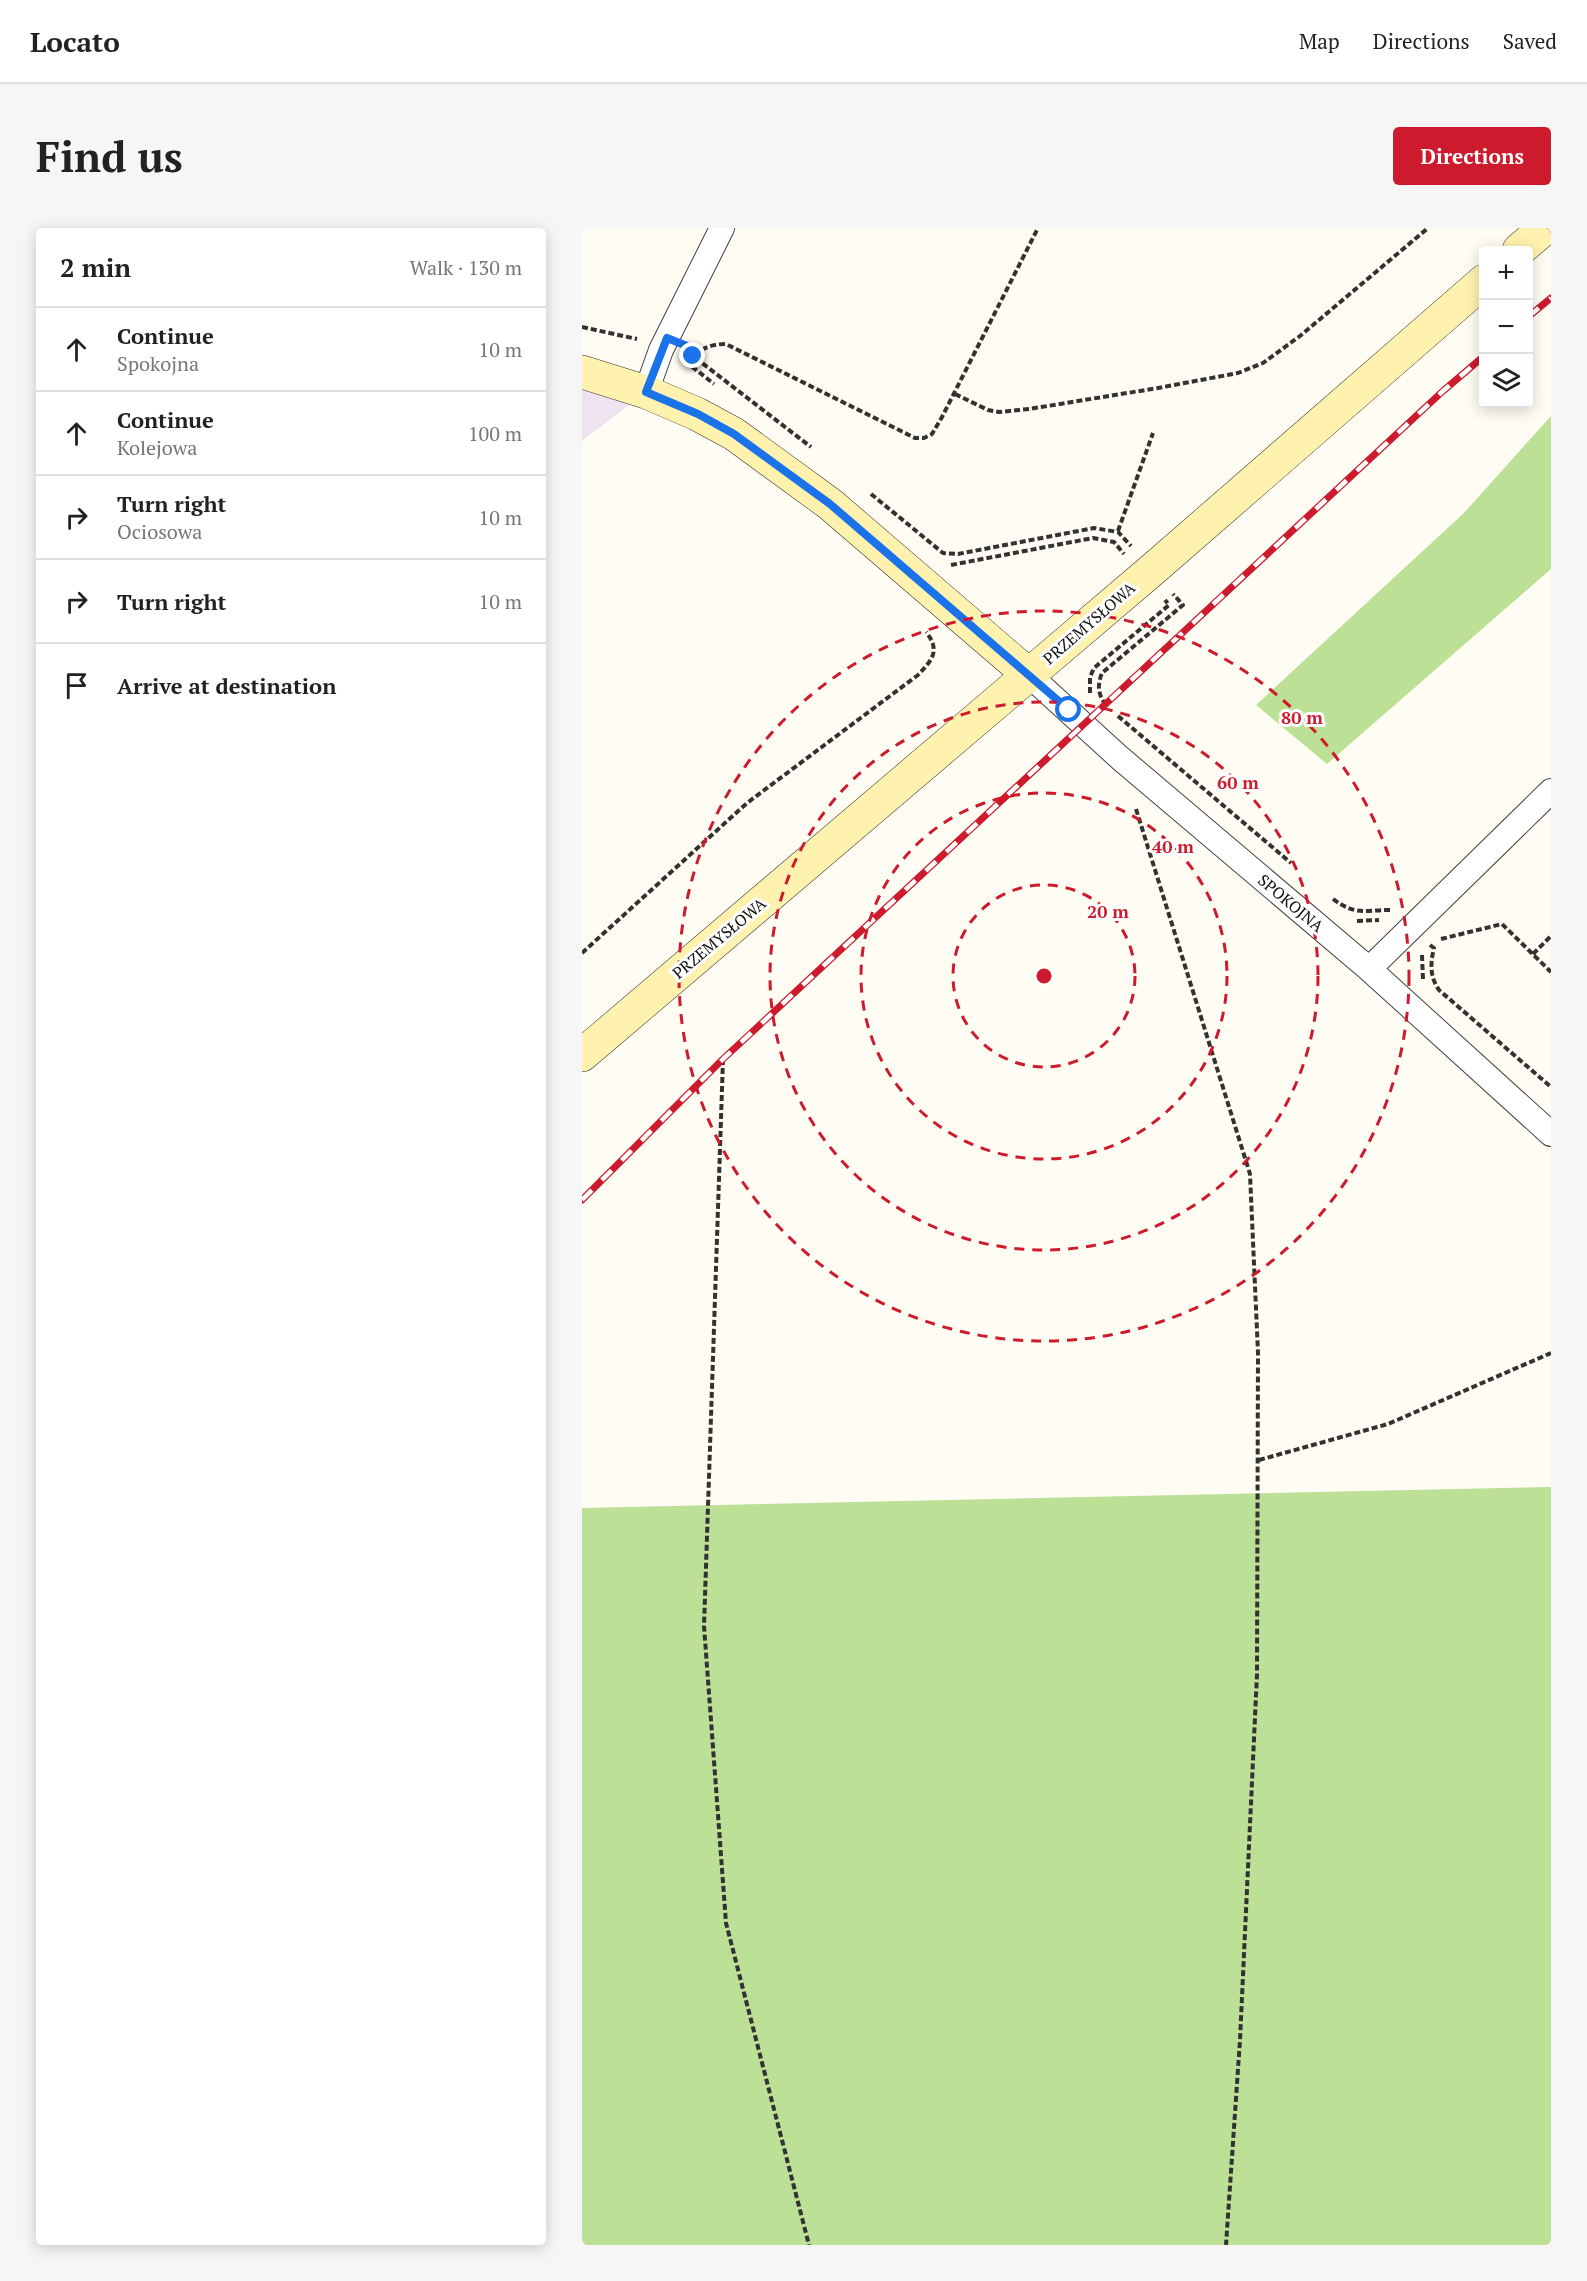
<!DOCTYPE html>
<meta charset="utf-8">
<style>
body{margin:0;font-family:"PT Serif",serif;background:#f6f6f6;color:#222}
.controls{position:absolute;right:18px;top:18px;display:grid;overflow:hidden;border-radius:6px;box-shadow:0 3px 15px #0003}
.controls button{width:54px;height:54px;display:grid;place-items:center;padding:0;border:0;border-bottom:2px solid #e0e0e0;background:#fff;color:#222;font:30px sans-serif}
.stop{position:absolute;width:18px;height:18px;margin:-14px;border:4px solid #1a73e8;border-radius:50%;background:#fff}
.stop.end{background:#1a73e8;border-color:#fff;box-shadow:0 2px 6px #0008}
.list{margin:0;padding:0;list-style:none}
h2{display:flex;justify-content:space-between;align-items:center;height:78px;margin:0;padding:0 24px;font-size:26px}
h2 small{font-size:20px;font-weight:400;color:#767676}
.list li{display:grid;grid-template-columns:39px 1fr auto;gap:18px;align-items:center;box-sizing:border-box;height:84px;padding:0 24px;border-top:2px solid #e0e0e0}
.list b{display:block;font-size:22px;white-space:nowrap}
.list p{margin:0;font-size:20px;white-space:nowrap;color:#767676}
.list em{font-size:20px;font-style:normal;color:#767676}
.icon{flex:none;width:33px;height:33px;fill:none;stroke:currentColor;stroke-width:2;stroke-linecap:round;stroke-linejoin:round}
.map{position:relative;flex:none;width:969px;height:2017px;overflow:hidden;border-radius:6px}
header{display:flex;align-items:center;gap:36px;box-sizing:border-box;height:84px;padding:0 30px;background:#fff;border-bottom:2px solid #e0e0e0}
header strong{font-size:28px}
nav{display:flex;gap:33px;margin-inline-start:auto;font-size:21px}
.intro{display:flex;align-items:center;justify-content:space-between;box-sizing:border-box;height:144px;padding:0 36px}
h1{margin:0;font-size:42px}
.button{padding:15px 27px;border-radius:6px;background:#cd1a2c;color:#fff;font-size:21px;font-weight:700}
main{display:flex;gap:36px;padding:0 36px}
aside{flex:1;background:#fff;border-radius:6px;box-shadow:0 3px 15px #0003}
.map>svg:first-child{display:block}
.industrial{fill:#ede4ef}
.forest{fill:#bbe096}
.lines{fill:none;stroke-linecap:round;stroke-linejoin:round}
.street-casing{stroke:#434343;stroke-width:26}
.secondary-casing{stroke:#323232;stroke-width:34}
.path{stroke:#323232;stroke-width:4;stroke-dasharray:6 3;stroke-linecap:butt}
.street{stroke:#fff;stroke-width:24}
.secondary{stroke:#fff2ae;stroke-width:33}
.rail-casing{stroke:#cd1a2c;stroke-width:7}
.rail{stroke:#fff;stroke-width:4.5;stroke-dasharray:14;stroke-linecap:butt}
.route{stroke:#1a73e8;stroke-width:8}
.ring{fill:none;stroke:#cd1a2c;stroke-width:3;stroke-dasharray:10 8}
.labels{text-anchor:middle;stroke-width:6;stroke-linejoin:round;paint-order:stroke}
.street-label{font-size:16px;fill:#101010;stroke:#fff}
.centre{fill:#cd1a2c;stroke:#fff;stroke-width:3}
.ring-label{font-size:18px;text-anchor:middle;font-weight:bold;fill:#cd1a2c;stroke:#fff;stroke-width:6;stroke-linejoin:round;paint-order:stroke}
</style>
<header>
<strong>Locato</strong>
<nav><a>Map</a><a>Directions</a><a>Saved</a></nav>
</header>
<div class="intro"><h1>Find us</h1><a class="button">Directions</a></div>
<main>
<aside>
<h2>2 min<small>Walk · 130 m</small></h2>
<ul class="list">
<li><svg class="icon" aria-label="ahead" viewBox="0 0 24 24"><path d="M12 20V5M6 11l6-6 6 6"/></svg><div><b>Continue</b><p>Spokojna</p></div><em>10 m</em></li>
<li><svg class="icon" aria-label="ahead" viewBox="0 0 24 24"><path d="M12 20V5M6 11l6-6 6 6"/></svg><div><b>Continue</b><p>Kolejowa</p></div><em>100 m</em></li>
<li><svg class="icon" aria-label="right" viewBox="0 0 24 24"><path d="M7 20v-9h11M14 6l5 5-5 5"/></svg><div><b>Turn right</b><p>Ociosowa</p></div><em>10 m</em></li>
<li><svg class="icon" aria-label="right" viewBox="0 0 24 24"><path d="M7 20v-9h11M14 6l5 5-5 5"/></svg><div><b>Turn right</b></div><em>10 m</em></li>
<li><svg class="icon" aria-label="arrive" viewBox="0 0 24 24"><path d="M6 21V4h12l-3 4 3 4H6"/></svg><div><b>Arrive at destination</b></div></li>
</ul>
</aside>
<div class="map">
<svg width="969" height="2017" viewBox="0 0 969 2017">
<rect width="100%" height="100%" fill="#fffcf3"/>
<path class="industrial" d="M0,144L64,164L0,213Z"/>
<path class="forest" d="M969,188V341L745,536L674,477L882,285Z
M969,1259V2017H0V1280Z"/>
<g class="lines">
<g class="street-casing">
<path id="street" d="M64,164L79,122L140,0
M447,447L538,530L787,741L969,906
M787,741L969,563"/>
</g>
<g class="secondary-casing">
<path id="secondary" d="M937,22L963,0
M0,144L64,164L115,186L152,206L248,276L447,447
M0,827L570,342L902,53"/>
</g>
<path class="path" d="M0,99L55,111
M108,123L111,128L229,219
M103,133L132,156
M108,135C115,121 129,116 144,116L333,210H342L350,206L360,189L456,0
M373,166L406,182L417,184L447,181L576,160L656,145L681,135L718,108L846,0
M289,266L361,325L376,326L512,300L536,304L549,318
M536,303L571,205
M369,337L511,310L532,314L542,326
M508,465V449L512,440L587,377L583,372
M524,477C516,467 515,457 520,445L601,377L591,366
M536,488L709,635
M554,581L668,946L676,1125L675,1446L658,1812L644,2017
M751,671C774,688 783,682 808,682
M775,693L797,692
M859,711L920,696L969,744
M848,717L852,720C848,736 848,749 857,762L969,859
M0,725L165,575L336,447C350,432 359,423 344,404
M951,726L969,708
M840,727L841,752
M141,831L122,1398L144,1695L227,2017
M677,1232L806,1196L969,1125"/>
<use href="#street" class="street"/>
<use href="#secondary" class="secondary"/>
<g class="rail-casing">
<path id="rail" d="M946,89L969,70
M0,972L141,831L861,163L902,128"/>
</g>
<use href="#rail" class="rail"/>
</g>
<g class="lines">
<path class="route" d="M111,128L105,118L85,110L64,164L116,186L152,206L248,276L487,482"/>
</g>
<g class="ring">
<circle cx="462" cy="748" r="91"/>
<circle cx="462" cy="748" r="183"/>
<circle cx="462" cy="748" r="274"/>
<circle cx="462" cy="748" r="365"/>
</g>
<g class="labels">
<g class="street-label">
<text transform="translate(507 395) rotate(-41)" y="6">PRZEMYSŁOWA</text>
<text transform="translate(709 675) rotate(40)" y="6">SPOKOJNA</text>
<text transform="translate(137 710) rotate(-40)" y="6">PRZEMYSŁOWA</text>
</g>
</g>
<circle cx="462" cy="748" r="9" class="centre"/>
<g class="ring-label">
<text x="720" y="496">80 m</text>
<text x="656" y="561">60 m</text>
<text x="591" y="625">40 m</text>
<text x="526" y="690">20 m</text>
</g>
</svg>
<div class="controls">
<button>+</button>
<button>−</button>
<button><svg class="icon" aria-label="layers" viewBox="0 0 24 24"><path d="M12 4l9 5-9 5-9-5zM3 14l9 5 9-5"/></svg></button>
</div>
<div class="stop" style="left:487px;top:482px"></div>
<div class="stop end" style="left:111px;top:128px"></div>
</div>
</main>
